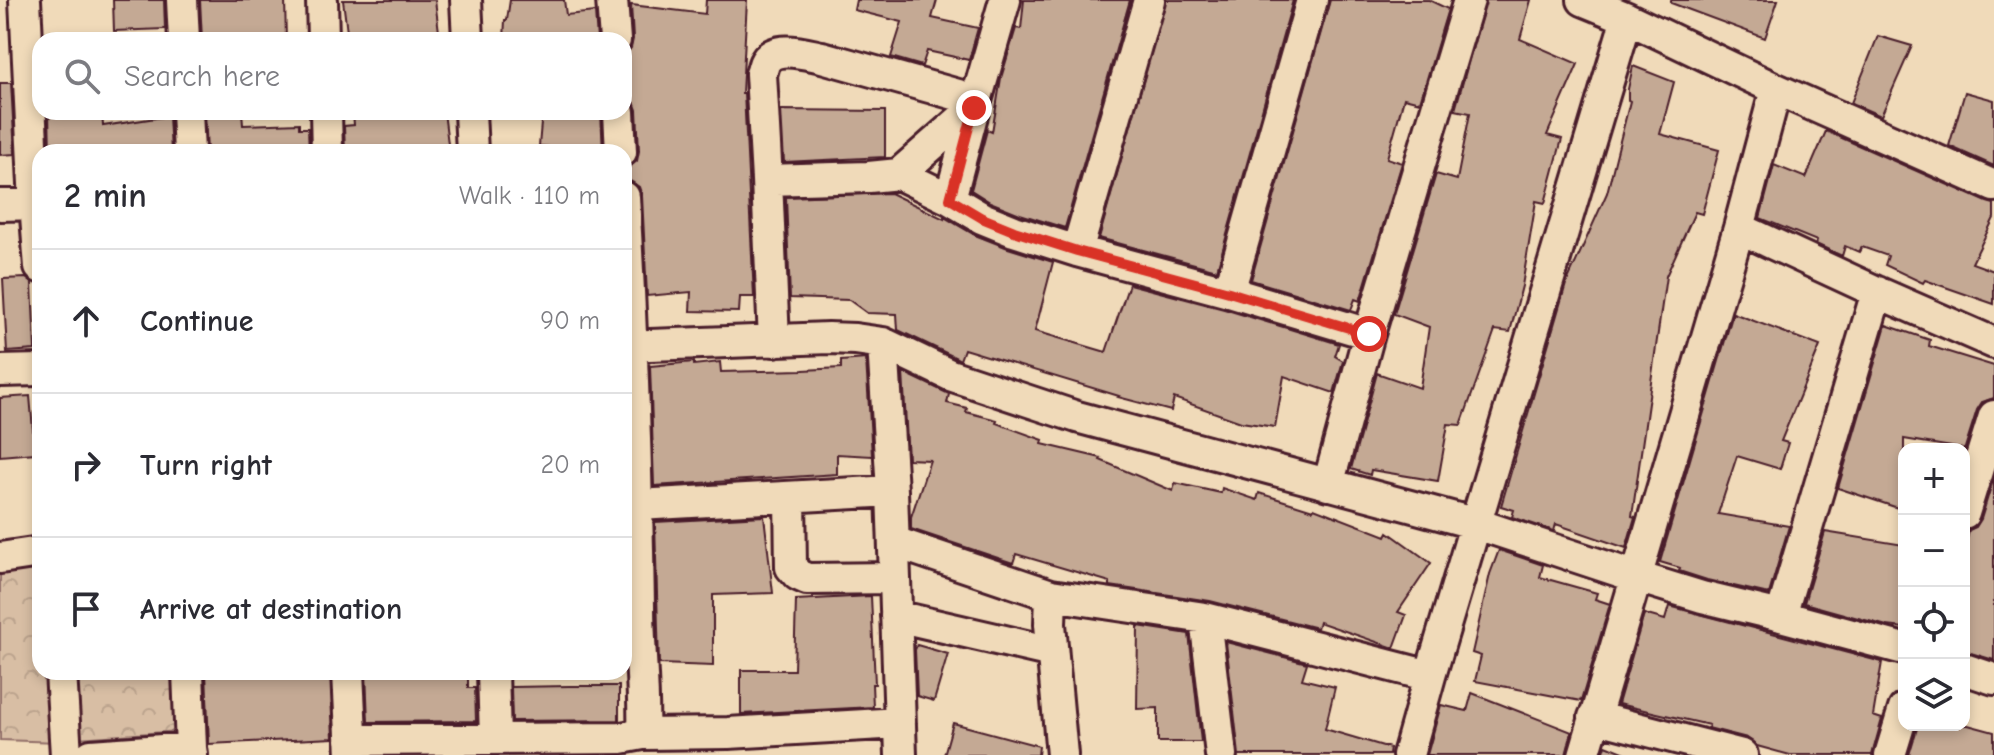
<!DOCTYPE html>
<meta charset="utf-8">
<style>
body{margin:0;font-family:"Comic Neue",sans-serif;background:#f7f7f7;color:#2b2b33}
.controls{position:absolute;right:24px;bottom:24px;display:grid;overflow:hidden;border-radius:16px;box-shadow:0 4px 12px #0003}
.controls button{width:72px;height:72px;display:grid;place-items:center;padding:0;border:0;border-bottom:2px solid #e1e1e2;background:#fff;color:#2b2b33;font:40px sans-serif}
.stop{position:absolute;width:24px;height:24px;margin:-18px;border:6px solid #d93025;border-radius:50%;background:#fff}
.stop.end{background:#d93025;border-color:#fff;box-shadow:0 2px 8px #0008}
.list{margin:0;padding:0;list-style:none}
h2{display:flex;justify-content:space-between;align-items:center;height:104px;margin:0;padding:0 32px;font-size:34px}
h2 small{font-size:26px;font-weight:400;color:#7c7c81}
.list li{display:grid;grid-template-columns:52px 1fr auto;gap:24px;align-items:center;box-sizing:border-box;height:144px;padding:0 32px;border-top:2px solid #e1e1e2}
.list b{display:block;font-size:30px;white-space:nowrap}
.list em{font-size:26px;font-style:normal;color:#7c7c81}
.icon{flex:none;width:44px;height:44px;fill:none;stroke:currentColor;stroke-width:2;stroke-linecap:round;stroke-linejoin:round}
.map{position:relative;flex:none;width:1994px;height:755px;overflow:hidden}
.search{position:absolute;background:#fff;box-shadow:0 4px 12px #0003;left:32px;top:32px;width:600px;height:88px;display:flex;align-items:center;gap:20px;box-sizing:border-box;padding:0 28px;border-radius:24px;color:#7c7c81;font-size:30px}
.panel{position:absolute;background:#fff;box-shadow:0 4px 12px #0003;left:32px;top:144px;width:600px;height:536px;border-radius:24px}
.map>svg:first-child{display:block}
.park{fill:url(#park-crowns);stroke:#916e68;stroke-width:2}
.building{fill:#c4a994;stroke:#4a1f2b;stroke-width:2}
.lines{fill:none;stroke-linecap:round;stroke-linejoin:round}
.minor-casing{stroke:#4a1f2b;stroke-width:36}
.minor{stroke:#f0dab9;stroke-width:30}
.route{stroke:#d93025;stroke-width:10}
</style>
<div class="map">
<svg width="1994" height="755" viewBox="0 0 1994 755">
<defs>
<pattern id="park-crowns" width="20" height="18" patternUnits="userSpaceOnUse" patternTransform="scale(2)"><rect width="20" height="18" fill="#d8bea4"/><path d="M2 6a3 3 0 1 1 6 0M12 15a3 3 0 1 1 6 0" fill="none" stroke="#bba38d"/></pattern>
</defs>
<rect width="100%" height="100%" fill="#f0dab9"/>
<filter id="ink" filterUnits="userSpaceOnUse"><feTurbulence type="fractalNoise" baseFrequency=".0125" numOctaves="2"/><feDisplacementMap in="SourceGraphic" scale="16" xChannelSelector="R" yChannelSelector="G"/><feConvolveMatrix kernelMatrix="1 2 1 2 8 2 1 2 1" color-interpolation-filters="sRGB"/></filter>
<g filter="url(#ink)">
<path class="park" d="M40,563V672H55L59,742L0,740V569Z
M72,672H177L180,731L77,738Z"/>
<path class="building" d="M113,0H164L165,29L114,31Z
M200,0H285L286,40H202Z
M343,0H435L440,40H348Z
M510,0H564L566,15L595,12L597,40H504L505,20H507Z
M706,0H747L742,93H744L754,297H740L739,312L690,311L691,292L647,296L642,196L639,187L628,180V168L637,161L639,151L637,110L634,102L624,95V55L631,48L633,39L631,5L705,14Z
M856,0H937L932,18L978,28L969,60L927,51L922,66L891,57L902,22L854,10Z
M1024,0H1130L1065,228L1020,214L990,202L971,190L987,130L992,132L1001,78L1016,28L1021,29Z
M1166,0H1293L1217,270L1099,238Z
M1330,0H1429L1448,9L1420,102L1404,98L1387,158L1402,163L1360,301L1355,299L1351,310L1251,280Z
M1486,0H1531L1520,39L1578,64L1547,135L1562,139L1545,203L1536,201L1522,286L1510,332L1495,330L1461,425L1448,424L1438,481L1371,470L1370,475L1351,469L1377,373L1420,388L1429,327L1394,314L1436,174L1457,180L1470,113L1455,110Z
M1671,0H1778L1765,38L1671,3Z
M1878,36L1912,46L1881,116L1851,103Z
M1633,66L1674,82L1660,134L1719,150L1702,214L1695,212L1666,276L1632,516L1635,517L1626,548L1556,524L1554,531L1512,517L1514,510L1501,506L1566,284L1607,193L1630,101L1628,100V89Z
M0,83H11L15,154L0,155Z
M1965,92L1994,100V166L1949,146Z
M781,110L885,111V157L784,162Z
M49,112H102L103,126L169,116L171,152H50Z
M205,112H242L243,125L299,123V128H308L309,152H207Z
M353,112H444L449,152H345L344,126L354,125Z
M542,112H601L603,152L539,146Z
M1826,131L1987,202L1994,204V218L1972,263L1994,271V304L1925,280L1923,283L1885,265L1888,256L1862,247L1859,252L1845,246L1842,256L1816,244L1817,241L1760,218L1774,165L1806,178Z
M890,193L944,219V217L975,235L1008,248L1053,262L1035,331L1106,352L1129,284L1224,309L1339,344L1335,356L1343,361L1334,393L1284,376L1275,427L1241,422L1174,398L1171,411L1118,397L1119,396L964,349L960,360L957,358L898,330L897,314L867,313L849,300L790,298L786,197Z
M26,278L32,283L35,350L7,352L3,279Z
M1733,313L1820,346L1781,441L1788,443L1780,469L1737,456L1718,514L1789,526L1769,594L1707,580L1679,571L1680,568L1660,562Z
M1886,325L1930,340L1929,346L1994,366V398L1982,402L1977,410L1964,451V449L1904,439V510L1838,488Z
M866,359L872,456L837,454V474L654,486L650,366L694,362V365L720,362L721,372L803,370L841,368V361Z
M903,372L949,394L947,403L967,408L966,412L997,420L996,423L1043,440L1042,444L1101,458L1100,460L1173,491L1175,483L1221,493L1222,488L1257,500L1259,493L1313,510L1314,508L1386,536L1388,532L1431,563L1398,612L1406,615L1394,648L1319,622L1317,628L1210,601L1110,586V582L1016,554L1013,563L911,529V517L930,460L908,459Z
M30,396L35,453L0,456V398Z
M1994,477V660L1964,651V551L1969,531H1967L1976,527L1981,519Z
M764,516L773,593L713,595V666L659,664L655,522Z
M1825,532L1904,545V628L1887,626L1804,603Z
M1499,550L1543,565L1540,577L1597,593L1595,599L1610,604L1581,701L1475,681L1481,656L1472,653L1490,574Z
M871,596L875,684H872L873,707L741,714V670H794L796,600Z
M1669,606L1882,662L1873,716L1882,719L1872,755H1790L1757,746L1747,738L1708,728L1709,725L1618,704L1644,614L1665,620Z
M1138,626L1189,634L1201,742H1158V708L1137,709Z
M1226,642L1307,663L1302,679L1335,687L1325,729L1390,748L1389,755H1239Z
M917,645L948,654L934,701L917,696L915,650Z
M206,672H330L333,738L209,744Z
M366,672H468V688H475L476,721L368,722Z
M569,686H619V720L512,721L511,687Z
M1472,693L1572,732L1566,755H1427L1441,705L1467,711Z
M953,723L1039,746L1038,755H944Z
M1918,725H1968L1994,732V755H1909Z
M1606,745L1626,753L1625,755H1603Z"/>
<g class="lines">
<g class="minor-casing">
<path id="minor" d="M25,0L35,204L40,267
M182,0L184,40
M322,0L323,40
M466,0L468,40
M612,0L615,40
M1583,0L1627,18L1776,89L1994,186
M187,112L189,152
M326,112L327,152
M470,112L472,152
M619,112L621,152
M899,174L974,108
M767,180L761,74C763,70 763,65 765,62C775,44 806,54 822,57L976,100
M950,199L974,108L1005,0
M0,205L40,204
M1739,228L1877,292L1994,343
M1077,251L1149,0
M1229,292L1312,0
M774,341L767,180L869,177L899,174L950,199L982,218L1014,231L1077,251L1229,292L1369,334
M883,343L892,491L901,755
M624,346L828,338L855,339L883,343L950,375L1077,417L1477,524L1637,577L1702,597L1781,616L1904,649
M0,371L40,370
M1328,485L1369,334L1469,0
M790,497L791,567L798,575L807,579L895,578
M638,505L892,491
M1964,513L1994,416
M894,542L1051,595
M0,558L40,552
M896,616L1052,652
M1781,616L1877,292
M1205,618L1221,755
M1964,669L1994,679
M61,672L66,755
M188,672L191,748
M348,672L352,755
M493,672L495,738
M1594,717L1742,755
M643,734L728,733L900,723
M351,740L621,738L643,734C645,692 639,649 639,606C637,470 632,334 624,197
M91,755L191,748L192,755
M1062,755L1050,624L1051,595L1205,618L1430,676
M1408,755L1430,676L1627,18
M1584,755L1739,228L1776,89
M1890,755L1904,709"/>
</g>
<use href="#minor" class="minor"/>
</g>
</g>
<g class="lines" filter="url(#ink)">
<path class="route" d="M974,108L950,199L982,218L1014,231L1077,251L1229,292L1369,334"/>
</g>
</svg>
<div class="controls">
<button>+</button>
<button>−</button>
<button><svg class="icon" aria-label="locate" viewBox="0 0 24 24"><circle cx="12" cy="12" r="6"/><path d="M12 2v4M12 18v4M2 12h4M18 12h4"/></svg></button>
<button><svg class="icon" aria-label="layers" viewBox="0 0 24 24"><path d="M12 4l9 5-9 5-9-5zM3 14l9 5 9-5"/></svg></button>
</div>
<div class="stop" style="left:1369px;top:334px"></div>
<div class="stop end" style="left:974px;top:108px"></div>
<div class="search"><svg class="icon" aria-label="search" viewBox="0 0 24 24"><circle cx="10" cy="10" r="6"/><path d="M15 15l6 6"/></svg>Search here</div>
<section class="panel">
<h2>2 min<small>Walk · 110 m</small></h2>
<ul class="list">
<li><svg class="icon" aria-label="ahead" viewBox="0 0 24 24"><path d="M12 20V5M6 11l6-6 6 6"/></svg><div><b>Continue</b></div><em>90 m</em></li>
<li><svg class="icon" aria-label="right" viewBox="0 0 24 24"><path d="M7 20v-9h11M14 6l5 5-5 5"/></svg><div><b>Turn right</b></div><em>20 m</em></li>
<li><svg class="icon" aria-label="arrive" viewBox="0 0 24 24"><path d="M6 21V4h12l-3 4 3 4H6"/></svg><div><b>Arrive at destination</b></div></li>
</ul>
</section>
</div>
